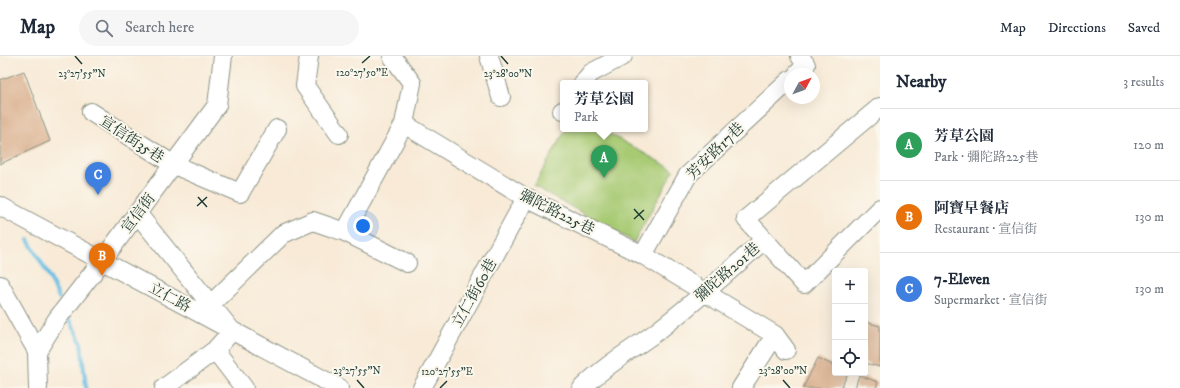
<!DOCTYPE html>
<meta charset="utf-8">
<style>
body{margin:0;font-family:"IM FELL DW Pica","Noto Serif TC",serif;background:#f6f6f7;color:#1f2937}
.controls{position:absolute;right:12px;bottom:12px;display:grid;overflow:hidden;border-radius:4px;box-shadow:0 4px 16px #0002}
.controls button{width:36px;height:36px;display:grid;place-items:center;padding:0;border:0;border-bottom:1px solid #e0e1e3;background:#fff;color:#1f2937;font:20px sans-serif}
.compass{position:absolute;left:784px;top:12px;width:36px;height:36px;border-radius:50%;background:#fff;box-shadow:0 4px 16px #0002;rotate:49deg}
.you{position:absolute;left:363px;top:170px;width:14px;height:14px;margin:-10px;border:3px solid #fff;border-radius:50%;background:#1a73e8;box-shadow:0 0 0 6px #1a73e833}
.badge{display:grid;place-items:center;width:26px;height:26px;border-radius:50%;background:#1f6fb2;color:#fff;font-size:13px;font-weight:700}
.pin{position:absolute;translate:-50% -33px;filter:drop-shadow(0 1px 2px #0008)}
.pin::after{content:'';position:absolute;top:21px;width:14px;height:12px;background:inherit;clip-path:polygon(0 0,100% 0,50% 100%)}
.popup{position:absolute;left:560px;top:24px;width:88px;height:52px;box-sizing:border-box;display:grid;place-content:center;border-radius:4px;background:#fff;filter:drop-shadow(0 1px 3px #0005);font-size:13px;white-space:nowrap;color:#747a83}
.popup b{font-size:15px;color:#1f2937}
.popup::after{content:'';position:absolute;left:50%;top:100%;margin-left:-8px;border:8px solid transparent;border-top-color:#fff}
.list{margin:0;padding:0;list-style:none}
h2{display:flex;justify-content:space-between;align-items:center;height:52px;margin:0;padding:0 16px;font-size:17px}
h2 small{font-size:13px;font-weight:400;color:#747a83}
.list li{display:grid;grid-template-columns:26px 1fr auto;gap:12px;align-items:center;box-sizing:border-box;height:72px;padding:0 16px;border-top:1px solid #e0e1e3}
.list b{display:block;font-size:15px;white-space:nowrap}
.list p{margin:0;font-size:13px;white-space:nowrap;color:#747a83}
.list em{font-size:13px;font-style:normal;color:#747a83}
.icon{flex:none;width:22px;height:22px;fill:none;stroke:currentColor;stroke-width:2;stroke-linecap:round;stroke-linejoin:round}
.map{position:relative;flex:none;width:880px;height:332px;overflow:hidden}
header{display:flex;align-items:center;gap:24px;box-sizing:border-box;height:56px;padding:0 20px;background:#fff;border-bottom:1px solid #e0e1e3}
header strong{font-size:19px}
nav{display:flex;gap:22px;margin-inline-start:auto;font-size:14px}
.search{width:280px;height:36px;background:#f6f6f7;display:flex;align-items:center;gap:10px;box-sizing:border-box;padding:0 14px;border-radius:22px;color:#747a83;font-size:15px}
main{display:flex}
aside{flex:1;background:#fff}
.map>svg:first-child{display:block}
.green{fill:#a7ca73;stroke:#638454}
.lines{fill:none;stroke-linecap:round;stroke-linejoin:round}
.stream{stroke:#66bee3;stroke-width:4}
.building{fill:#d8ac89}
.minor-casing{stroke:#8c9486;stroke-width:20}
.minor{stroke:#fff;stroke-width:18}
.ticks{fill:none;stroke:#1f3d34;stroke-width:1.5}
.labels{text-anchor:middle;stroke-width:4;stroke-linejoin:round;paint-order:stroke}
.street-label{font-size:15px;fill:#1f3d34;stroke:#fbf7ec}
.ticks-label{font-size:10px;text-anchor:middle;fill:#1f3d34;stroke:#fbf7ec;stroke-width:4;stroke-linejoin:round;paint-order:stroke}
</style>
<header>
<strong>Map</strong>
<div class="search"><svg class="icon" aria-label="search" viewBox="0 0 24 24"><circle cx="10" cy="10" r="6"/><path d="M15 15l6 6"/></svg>Search here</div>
<nav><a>Map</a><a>Directions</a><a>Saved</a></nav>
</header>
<main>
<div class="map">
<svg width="880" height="332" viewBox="0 0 880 332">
<rect width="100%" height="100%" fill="#fbf7ec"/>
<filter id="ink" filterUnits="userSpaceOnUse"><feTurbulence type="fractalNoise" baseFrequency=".025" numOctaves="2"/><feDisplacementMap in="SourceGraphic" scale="8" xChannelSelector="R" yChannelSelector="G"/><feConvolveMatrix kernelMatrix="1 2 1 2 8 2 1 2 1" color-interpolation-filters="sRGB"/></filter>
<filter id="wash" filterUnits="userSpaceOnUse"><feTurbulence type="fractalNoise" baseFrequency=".012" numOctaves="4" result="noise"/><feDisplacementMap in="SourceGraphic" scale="16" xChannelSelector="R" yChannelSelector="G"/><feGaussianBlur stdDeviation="0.9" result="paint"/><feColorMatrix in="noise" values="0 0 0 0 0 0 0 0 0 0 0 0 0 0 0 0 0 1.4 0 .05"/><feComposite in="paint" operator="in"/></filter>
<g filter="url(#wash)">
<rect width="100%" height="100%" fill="#f8ead7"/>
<path class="green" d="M566,73H601L674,114L634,186L534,130Z"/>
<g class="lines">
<path class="stream" d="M28,184L48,218L59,242
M70,264L81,287L86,332"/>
</g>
<g id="blocks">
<path class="building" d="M24,15L50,85L0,108V24Z
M865,266L880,270V311L865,307Z
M818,302L835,310V317H848L841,332H803Z
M859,319L878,326L876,332H855Z"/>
</g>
</g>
<g filter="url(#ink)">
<use href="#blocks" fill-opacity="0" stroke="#8c9486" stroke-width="1"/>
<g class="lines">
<g class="minor-casing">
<path id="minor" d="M309,0L305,30L339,78
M392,0L412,27L404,68L526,142L643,199L775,279
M489,0L501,41
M797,18L806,9L800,0
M583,27L591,17L623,0
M880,51L746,163L804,228L880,152
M562,55H563
M91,56L174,109L240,137L277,73
M0,150L339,332
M137,157L232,275L215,294L244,332
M345,176L404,68
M643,199L688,119L790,24
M0,229L37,295
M211,248L283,178L313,165L345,176L407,207
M38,332L37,295L57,263L102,205L217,49L223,0
M164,332L215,294
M422,332L526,142
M582,332C603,311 630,295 655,277C693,248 728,216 764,184
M741,332L775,279L786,294"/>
</g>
<use href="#minor" class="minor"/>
</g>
</g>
<path class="ticks" d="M75,0L82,8M501,0L508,8M362,7L370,0M198,141L207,151M197,150L207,141M634,153L644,164M634,163L644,154M357,324L364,332M783,324L790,332M440,332L447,325"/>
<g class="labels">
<g class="street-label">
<text transform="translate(132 83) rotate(33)" y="5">宣信街35巷</text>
<text transform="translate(715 95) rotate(-45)" y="5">芳安路17巷</text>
<text transform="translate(557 156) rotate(27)" y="5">彌陀路225巷</text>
<text transform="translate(138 157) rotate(-53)" y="5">宣信街</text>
<text transform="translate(727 216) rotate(-41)" y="5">彌陀路201巷</text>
<text transform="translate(474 237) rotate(-61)" y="5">立仁街60巷</text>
<text transform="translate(170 241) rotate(28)" y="5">立仁路</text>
</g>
</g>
<g class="ticks-label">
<text x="362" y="20">120°27'50"E</text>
<text x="82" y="21">23°27'55"N</text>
<text x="508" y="21">23°28'00"N</text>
<text x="357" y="318">23°27'55"N</text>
<text x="783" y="318">23°28'00"N</text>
<text x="447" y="319">120°27'55"E</text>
</g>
</svg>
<div class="controls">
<button>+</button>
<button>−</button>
<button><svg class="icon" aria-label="locate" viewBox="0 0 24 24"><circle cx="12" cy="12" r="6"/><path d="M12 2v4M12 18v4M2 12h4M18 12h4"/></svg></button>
</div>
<svg class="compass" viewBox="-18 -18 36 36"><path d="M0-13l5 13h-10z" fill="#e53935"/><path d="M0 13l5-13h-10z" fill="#747a83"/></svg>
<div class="you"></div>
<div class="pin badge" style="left:604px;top:122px;background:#2e9e5b">A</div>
<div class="popup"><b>芳草公園</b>Park</div>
<div class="pin badge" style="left:102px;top:220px;background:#e8710a">B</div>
<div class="pin badge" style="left:98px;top:139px;background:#3f7fe0">C</div>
</div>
<aside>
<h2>Nearby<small>3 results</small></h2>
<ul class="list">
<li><span class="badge" style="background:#2e9e5b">A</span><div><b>芳草公園</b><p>Park · 彌陀路225巷</p></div><em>120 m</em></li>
<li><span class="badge" style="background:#e8710a">B</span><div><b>阿寶早餐店</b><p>Restaurant · 宣信街</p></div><em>130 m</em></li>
<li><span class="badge" style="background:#3f7fe0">C</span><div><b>7-Eleven</b><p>Supermarket · 宣信街</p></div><em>130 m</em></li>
</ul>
</aside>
</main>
